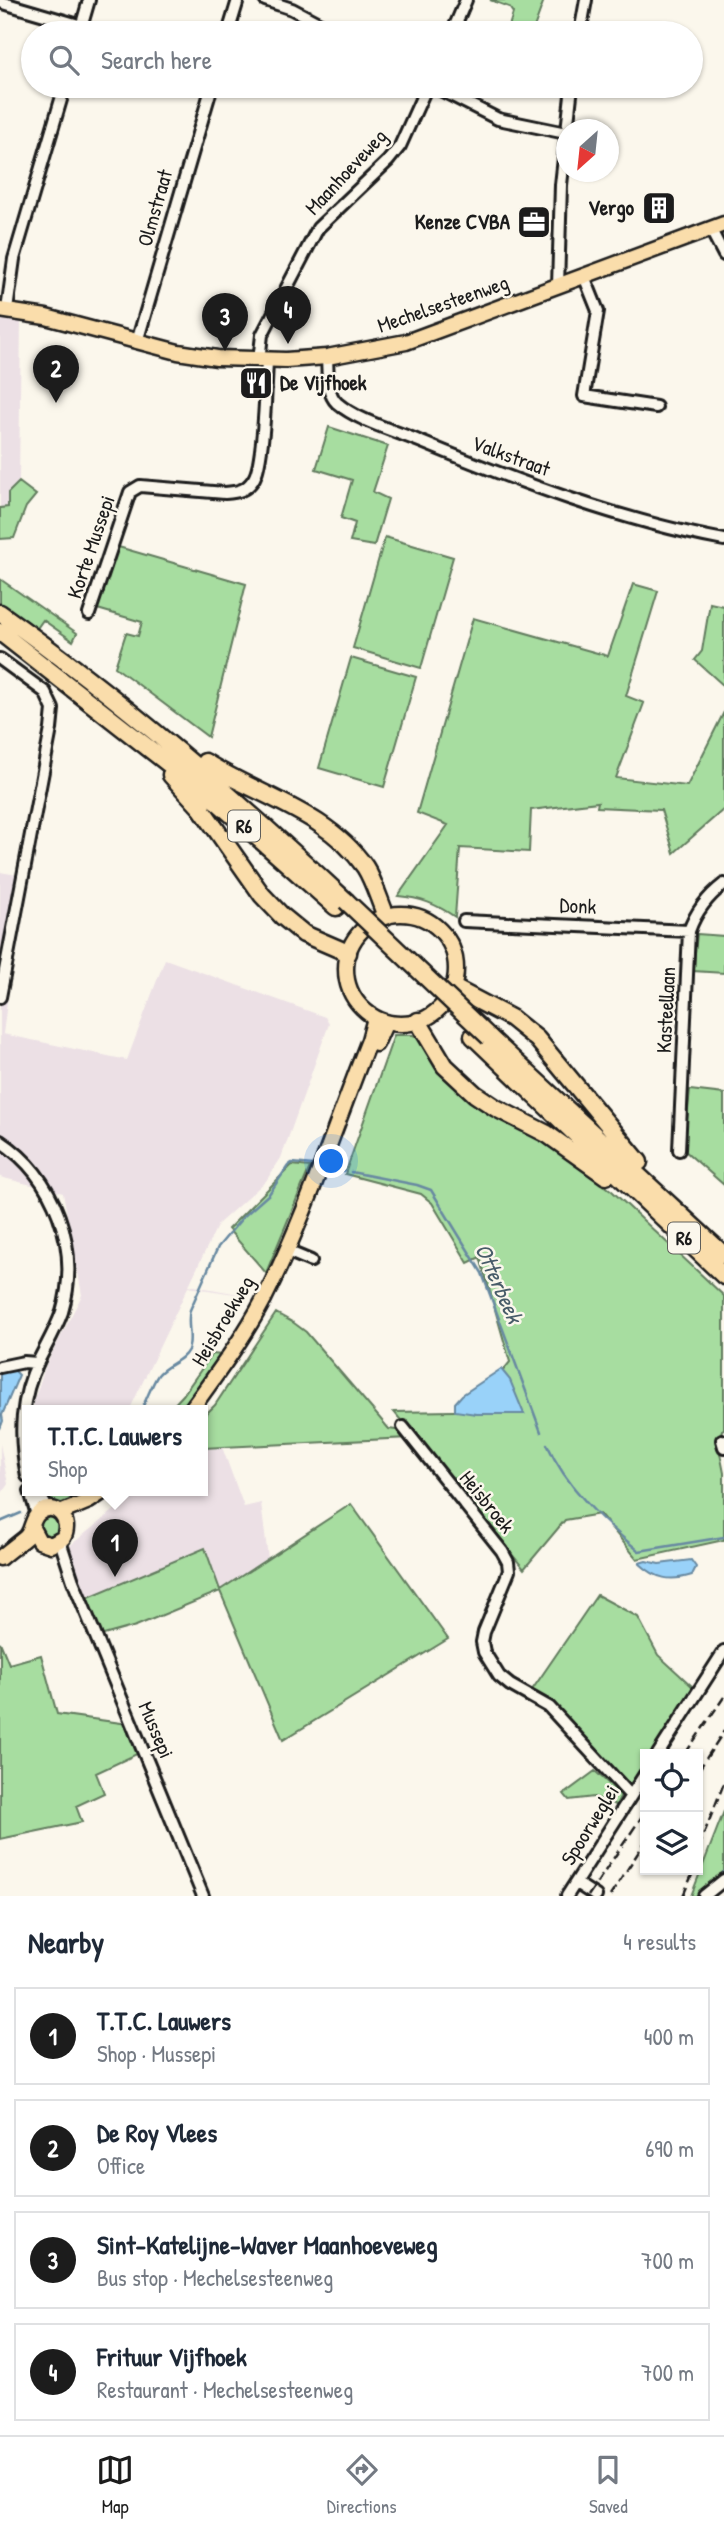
<!DOCTYPE html>
<meta charset="utf-8">
<style>
body{margin:0;font-family:"Patrick Hand",sans-serif;background:#f2f2f3;color:#1f2937}
.controls{position:absolute;right:21px;bottom:21px;display:grid;overflow:hidden;border-radius:0px;box-shadow:0 2px 5px #0004}
.controls button{width:63px;height:63px;display:grid;place-items:center;padding:0;border:0;border-bottom:2px solid #e0e1e3;background:#fff;color:#1f2937;font:35px sans-serif}
.compass{position:absolute;left:556px;top:119px;width:63px;height:63px;border-radius:50%;background:#fff;box-shadow:0 2px 5px #0004;rotate:207deg}
.you{position:absolute;left:332px;top:1162px;width:24px;height:24px;margin:-18px;border:5px solid #fff;border-radius:50%;background:#1a73e8;box-shadow:0 0 0 10px #1a73e833}
.badge{display:grid;place-items:center;width:46px;height:46px;border-radius:50%;background:#1c1c1c;color:#fff;font-size:23px;font-weight:700}
.pin{position:absolute;translate:-50% -58px;filter:drop-shadow(0 2px 4px #0008)}
.pin::after{content:'';position:absolute;top:37px;width:24px;height:21px;background:inherit;clip-path:polygon(0 0,100% 0,50% 100%)}
.popup{position:absolute;left:22px;top:1405px;width:186px;height:91px;box-sizing:border-box;display:grid;place-content:center;border-radius:0px;background:#fff;filter:drop-shadow(0 2px 5px #0005);font-size:23px;white-space:nowrap;color:#747a83}
.popup b{font-size:26px;color:#1f2937}
.popup::after{content:'';position:absolute;left:50%;top:100%;margin-left:-14px;border:14px solid transparent;border-top-color:#fff}
.list{margin:0;padding:0;list-style:none}
h2{display:flex;justify-content:space-between;align-items:center;height:91px;margin:0;padding:0 28px;font-size:30px}
h2 small{font-size:23px;font-weight:400;color:#747a83}
.list li{display:grid;grid-template-columns:46px 1fr auto;gap:21px;align-items:center;box-sizing:border-box;height:98px;margin:0 14px 14px;padding:0 14px;border:2px solid #e0e1e3;border-radius:0px}
.list b{display:block;font-size:26px;white-space:nowrap}
.list p{margin:0;font-size:23px;white-space:nowrap;color:#747a83}
.list em{font-size:23px;font-style:normal;color:#747a83}
.icon{flex:none;width:38px;height:38px;fill:none;stroke:currentColor;stroke-width:2;stroke-linecap:round;stroke-linejoin:round}
.map{position:relative;flex:none;width:724px;height:1896px;overflow:hidden}
.search{position:absolute;background:#fff;box-shadow:0 2px 5px #0004;left:21px;right:21px;top:21px;height:77px;display:flex;align-items:center;gap:18px;box-sizing:border-box;padding:0 24px;border-radius:38px;color:#747a83;font-size:26px}
.sheet{height:539px;background:#fff}
nav{display:flex;justify-content:space-around;align-items:center;box-sizing:border-box;height:98px;border-top:2px solid #e0e1e3;background:#fff;font-size:19px;color:#747a83}
nav a{display:grid;justify-items:center;gap:4px}
nav .on{color:#1c1c1c}
.map>svg:first-child{display:block}
.built{fill:#ece0e5}
.green{fill:#a7dda0;stroke:#627c5e;stroke-width:2}
.water{fill:#99d2f9;stroke:#6789a1;stroke-width:2}
.lines{fill:none;stroke-linecap:round;stroke-linejoin:round}
.stream{stroke:#6789a1;stroke-width:2.5}
.minor-casing{stroke:#1c1c1c;stroke-width:16}
.major-casing{stroke:#1c1c1c;stroke-width:19}
.highway-casing{stroke:#1c1c1c;stroke-width:21}
.minor{stroke:#fbf7ec;stroke-width:10}
.major{stroke:#faddab;stroke-width:14}
.highway{stroke:#faddab;stroke-width:16}
.rail{stroke:#1c1c1c;stroke-width:2.5;stroke-dasharray:10 5;stroke-linecap:butt}
.highway-bridge-casing{stroke:#1c1c1c;stroke-width:21;stroke-linecap:butt}
.highway-bridge{stroke:#faddab;stroke-width:16}
.labels{text-anchor:middle;stroke-width:5;stroke-linejoin:round;paint-order:stroke}
.shield{fill:#fbf7ec;stroke:#5f5e5a;stroke-width:2}
.shield-label{font-size:19px;font-weight:bold;fill:#1c1c1c}
.street-label{font-size:21px;fill:#1c1c1c;stroke:#fbf7ec}
.poi-label{font-size:21px;font-weight:bold;fill:#1c1c1c;stroke:#fbf7ec;text-anchor:end}
.water-label{font-size:23px;font-style:italic;fill:#485c69;stroke:#fbf7ec}
</style>
<div class="map">
<svg width="724" height="1896" viewBox="0 0 724 1896">
<rect width="100%" height="100%" fill="#fbf7ec"/>
<filter id="ink" filterUnits="userSpaceOnUse"><feTurbulence type="fractalNoise" baseFrequency=".0143" numOctaves="2"/><feDisplacementMap in="SourceGraphic" scale="14" xChannelSelector="R" yChannelSelector="G"/><feConvolveMatrix kernelMatrix="1 2 1 2 8 2 1 2 1" color-interpolation-filters="sRGB"/></filter>
<g filter="url(#ink)">
<path class="built" d="M0,318H21L19,482L8,493L9,507L0,508Z
M0,872L23,876L3,1034L127,1060L165,959L325,1017L329,1024L281,1158L266,1181L218,1224L189,1285L255,1297L188,1287L129,1411H35L33,1403L46,1365L82,1295L63,1193L0,1177Z
M0,1444L8,1484L0,1496Z
M222,1447L244,1507L261,1503L268,1558L220,1590L204,1548L84,1599L67,1548L138,1491H202L203,1448Z"/>
<path class="green" d="M490,0H544L532,33H507L513,13L509,7Z
M329,427L388,446L373,492L388,499L374,546L350,542L355,523L341,518L352,480L316,469Z
M19,482L36,495L26,507L14,538L0,539V508L8,507V493Z
M385,537L453,557L421,668L353,648Z
M115,546L246,584L208,737L115,667L126,633L138,636L142,622L94,608Z
M0,579L77,633L73,641L43,620L35,631L0,606Z
M633,584L658,591L626,696L644,703L616,778L687,786L724,712V809L674,853L661,810L597,807L598,802L531,810L529,852L460,848L455,917C436,904 421,898 398,896L448,825L417,813L473,618L608,656Z
M710,603L724,606V686L695,660L702,651Z
M351,658L416,677L384,787L319,768Z
M697,934L724,936V973L693,971Z
M394,1035H413L420,1038L485,1109L562,1153L612,1191L724,1296V1429L722,1430L718,1443L724,1473V1540L637,1559L600,1514L565,1520L524,1569L394,1412L514,1410L501,1373L510,1362L480,1257L468,1263L432,1203L421,1194L345,1174Z
M690,1090L724,1094V1185L684,1150Z
M292,1165L310,1167L266,1273L228,1229Z
M276,1313L294,1323L306,1332L389,1429L403,1431L408,1438L203,1448L202,1418L215,1405Z
M212,1354L223,1355L184,1411H168L183,1395Z
M41,1491H52L66,1496H87L60,1507L50,1503Z
M351,1504L448,1639L283,1740L220,1591L136,1626L100,1636L84,1599L205,1548L220,1590Z
M54,1516L62,1526L54,1539L39,1534V1522L45,1517Z
M597,1595L638,1617L658,1655L694,1688L654,1754H645V1768L634,1786H627L559,1709L532,1690Z
M0,1642L9,1664L41,1655L57,1714L128,1724L139,1753L96,1773L104,1793L76,1806L82,1822L0,1839Z
M595,1771L621,1795L616,1805L594,1797L569,1800L564,1794Z
M724,1811V1871L697,1896H691Z"/>
<path class="water" d="M501,1369L510,1380L524,1414H476L455,1411V1403L462,1395Z
M8,1370H14L19,1375L2,1415L3,1421L0,1429V1373Z
M691,1560L696,1567L692,1575C670,1582 656,1579 639,1563L646,1561L659,1564Z"/>
<g class="lines">
<path class="stream" d="M336,1170L344,1171
M351,1172L417,1185L431,1190L482,1273L541,1432
M143,1411V1406C148,1396 152,1384 158,1375C167,1364 182,1362 188,1350C193,1337 186,1323 190,1310L218,1247L243,1217L269,1194L288,1166L292,1163L313,1165
M547,1444C566,1487 603,1522 639,1551L724,1537
M0,1522L21,1513
M714,1881L724,1872"/>
<g class="minor-casing">
<path id="minor" d="M265,0L292,9L337,33
M0,2L82,26
M80,31L89,0
M228,33L238,0
M452,33L466,0
M580,33L586,0
M433,86L498,119L566,133
M711,230L724,255
M584,276L598,311L584,396L656,407
M558,286L561,185L572,86
M7,310L14,259L65,86
M137,342L212,86
M327,357C328,371 326,393 337,403C358,421 393,430 419,441C516,481 621,521 724,540
M259,360L262,335L318,228L388,161L400,146L427,86
M89,614L130,492L140,486L225,493C237,492 246,491 253,480C264,466 266,382 267,360
M0,659L45,692L53,709L51,729L0,997
M464,921L689,931
M0,1141C55,1177 81,1248 62,1312C56,1329 47,1344 39,1360C20,1398 19,1436 27,1476
M679,1150L689,931C696,911 707,897 724,884
M287,1251L311,1261
M0,1367L24,1362L37,1363
M403,1427L502,1551L508,1562L509,1571L484,1632L482,1642L484,1652L499,1676L510,1685L549,1707L631,1796
M722,1440L724,1447
M30,1491L37,1515
M38,1491L48,1510
M73,1491H85
M60,1541L73,1581L203,1896
M658,1754L724,1651
M576,1883L596,1896
M567,1896L645,1774
M704,1896L724,1880"/>
</g>
<g class="major-casing">
<path id="major" d="M0,310L46,317L178,352L217,358L286,360L327,357L406,342L724,224
M346 969a55 55 0 1 1 110 0a55 55 0 1 1-110 0Z
M376,1044L386,1022
M190,1411C216,1375 243,1339 264,1299C306,1216 335,1126 369,1040L375,1018
M60,1513L89,1501L104,1491
M0,1558C8,1551 18,1544 26,1537C33,1530 31,1519 39,1513C56,1500 73,1521 63,1538L51,1545L39,1541L32,1528"/>
</g>
<g class="highway-casing">
<path id="highway" d="M0,613C124,701 235,798 346,901
M0,632L220,804L336,907
M205,762C258,796 328,813 365,867C374,881 379,900 386,916
M171,775L201,808L262,895L282,916L304,934L348,953
M452,987L511,1018L537,1039L639,1162
M418,1021L445,1066L475,1094L496,1108L547,1134L606,1176
M473,1036L724,1276
M489,1037L724,1255"/>
</g>
<use href="#minor" class="minor"/>
<use href="#major" class="major"/>
<use href="#highway" class="highway"/>
<path class="rail" d="M685,1754L724,1697
M698,1771L724,1731
M698,1849L724,1783
M588,1896L645,1812
M610,1896L645,1842
M683,1896L694,1870"/>
<g class="highway-bridge-casing">
<path id="highway-bridge" d="M346,901L489,1037"/>
</g>
<use href="#highway-bridge" class="highway-bridge"/>
</g>
</g>
<defs>
<g id="building-square" transform="scale(1.75)"><rect x="-9" y="-9" width="18" height="18" rx="4" fill="#1c1c1c" stroke="#fbf7ec"/><path d="M-4-6H4V6H1V3H-1V6H-4ZM-2.5-4.3h1.7v1.8h-1.7ZM.8-4.3h1.7v1.8H.8ZM-2.5-1h1.7V.8h-1.7ZM.8-1h1.7V.8H.8Z" fill="#fff"/></g>
<g id="office-square" transform="scale(1.75)"><rect x="-9" y="-9" width="18" height="18" rx="4" fill="#1c1c1c" stroke="#fbf7ec"/><path d="M-6-3h4V-5.5h4V-3h4V5H-6ZM-1-4.5V-3h2v-1.5ZM-6 0V1H6V0Z" fill="#fff"/></g>
<g id="restaurant-square" transform="scale(1.75)"><rect x="-9" y="-9" width="18" height="18" rx="4" fill="#1c1c1c" stroke="#fbf7ec"/><path d="M-5-6h1v4h1v-4h1v4h1v-4h1v5L-1.5 .5V6h-2V.5L-5-1ZM5-6V6H3V1.5H1.5Q1.5-4 5-6Z" fill="#fff"/></g>
</defs>
<g fill-rule="evenodd">
<use href="#building-square" x="659" y="208"/>
<use href="#office-square" x="534" y="222"/>
<use href="#restaurant-square" x="256" y="383"/>
</g>
<g class="labels">
<g class="shield">
<rect x="228" y="810.5" width="32" height="31" rx="5"/>
<rect x="668" y="1222.5" width="32" height="31" rx="5"/>
</g>
<g class="shield-label">
<text x="244" y="833">R6</text>
<text x="684" y="1245">R6</text>
</g>
<g class="street-label">
<text transform="translate(346 172) rotate(-47)" y="7">Maanhoeveweg</text>
<text transform="translate(155 208) rotate(-74)" y="7">Olmstraat</text>
<text transform="translate(443 304) rotate(-19)" y="7">Mechelsesteenweg</text>
<text transform="translate(511 456) rotate(20)" y="7">Valkstraat</text>
<text transform="translate(91 547) rotate(-71)" y="7">Korte Mussepi</text>
<text transform="translate(578 906) rotate(3)" y="7">Donk</text>
<text transform="translate(666 1010) rotate(-87)" y="7">Kasteellaan</text>
<text transform="translate(223 1321) rotate(-59)" y="7">Heisbroekweg</text>
<text transform="translate(487 1502) rotate(51)" y="7">Heisbroek</text>
<text transform="translate(156 1730) rotate(67)" y="7">Mussepi</text>
<text transform="translate(590 1825) rotate(-58)" y="7">Spoorweglei</text>
</g>
<g class="poi-label">
<text x="634" y="215">Vergo</text>
<text x="510" y="229">Kenze CVBA</text>
<text x="280" y="390" text-anchor="start">De Vijfhoek</text>
</g>
<g class="water-label">
<text transform="translate(499 1283) rotate(66)" y="8">Otterbeek</text>
</g>
</g>
</svg>
<div class="controls">
<button><svg class="icon" aria-label="locate" viewBox="0 0 24 24"><circle cx="12" cy="12" r="6"/><path d="M12 2v4M12 18v4M2 12h4M18 12h4"/></svg></button>
<button><svg class="icon" aria-label="layers" viewBox="0 0 24 24"><path d="M12 4l9 5-9 5-9-5zM3 14l9 5 9-5"/></svg></button>
</div>
<svg class="compass" viewBox="-18 -18 36 36"><path d="M0-13l5 13h-10z" fill="#e53935"/><path d="M0 13l5-13h-10z" fill="#747a83"/></svg>
<div class="you"></div>
<div class="pin badge" style="left:115px;top:1577px">1</div>
<div class="popup"><b>T.T.C. Lauwers</b>Shop</div>
<div class="pin badge" style="left:56px;top:403px">2</div>
<div class="pin badge" style="left:225px;top:351px">3</div>
<div class="pin badge" style="left:288px;top:344px">4</div>
<div class="search"><svg class="icon" aria-label="search" viewBox="0 0 24 24"><circle cx="10" cy="10" r="6"/><path d="M15 15l6 6"/></svg>Search here</div>
</div>
<section class="sheet">
<h2>Nearby<small>4 results</small></h2>
<ul class="list">
<li><span class="badge">1</span><div><b>T.T.C. Lauwers</b><p>Shop · Mussepi</p></div><em>400 m</em></li>
<li><span class="badge">2</span><div><b>De Roy Vlees</b><p>Office</p></div><em>690 m</em></li>
<li><span class="badge">3</span><div><b>Sint-Katelijne-Waver Maanhoeveweg</b><p>Bus stop · Mechelsesteenweg</p></div><em>700 m</em></li>
<li><span class="badge">4</span><div><b>Frituur Vijfhoek</b><p>Restaurant · Mechelsesteenweg</p></div><em>700 m</em></li>
</ul>
</section>
<nav>
<a class="on"><svg class="icon" aria-label="map" viewBox="0 0 24 24"><path d="M3 6l6-2 6 2 6-2v14l-6 2-6-2-6 2zM9 4v14M15 6v14"/></svg>Map</a>
<a><svg class="icon" aria-label="directions" viewBox="0 0 24 24"><path d="M12 3l9 9-9 9-9-9zM9 14v-3h6M13 9l2 2-2 2"/></svg>Directions</a>
<a><svg class="icon" aria-label="saved" viewBox="0 0 24 24"><path d="M7 4h10v16l-5-4-5 4z"/></svg>Saved</a>
</nav>
